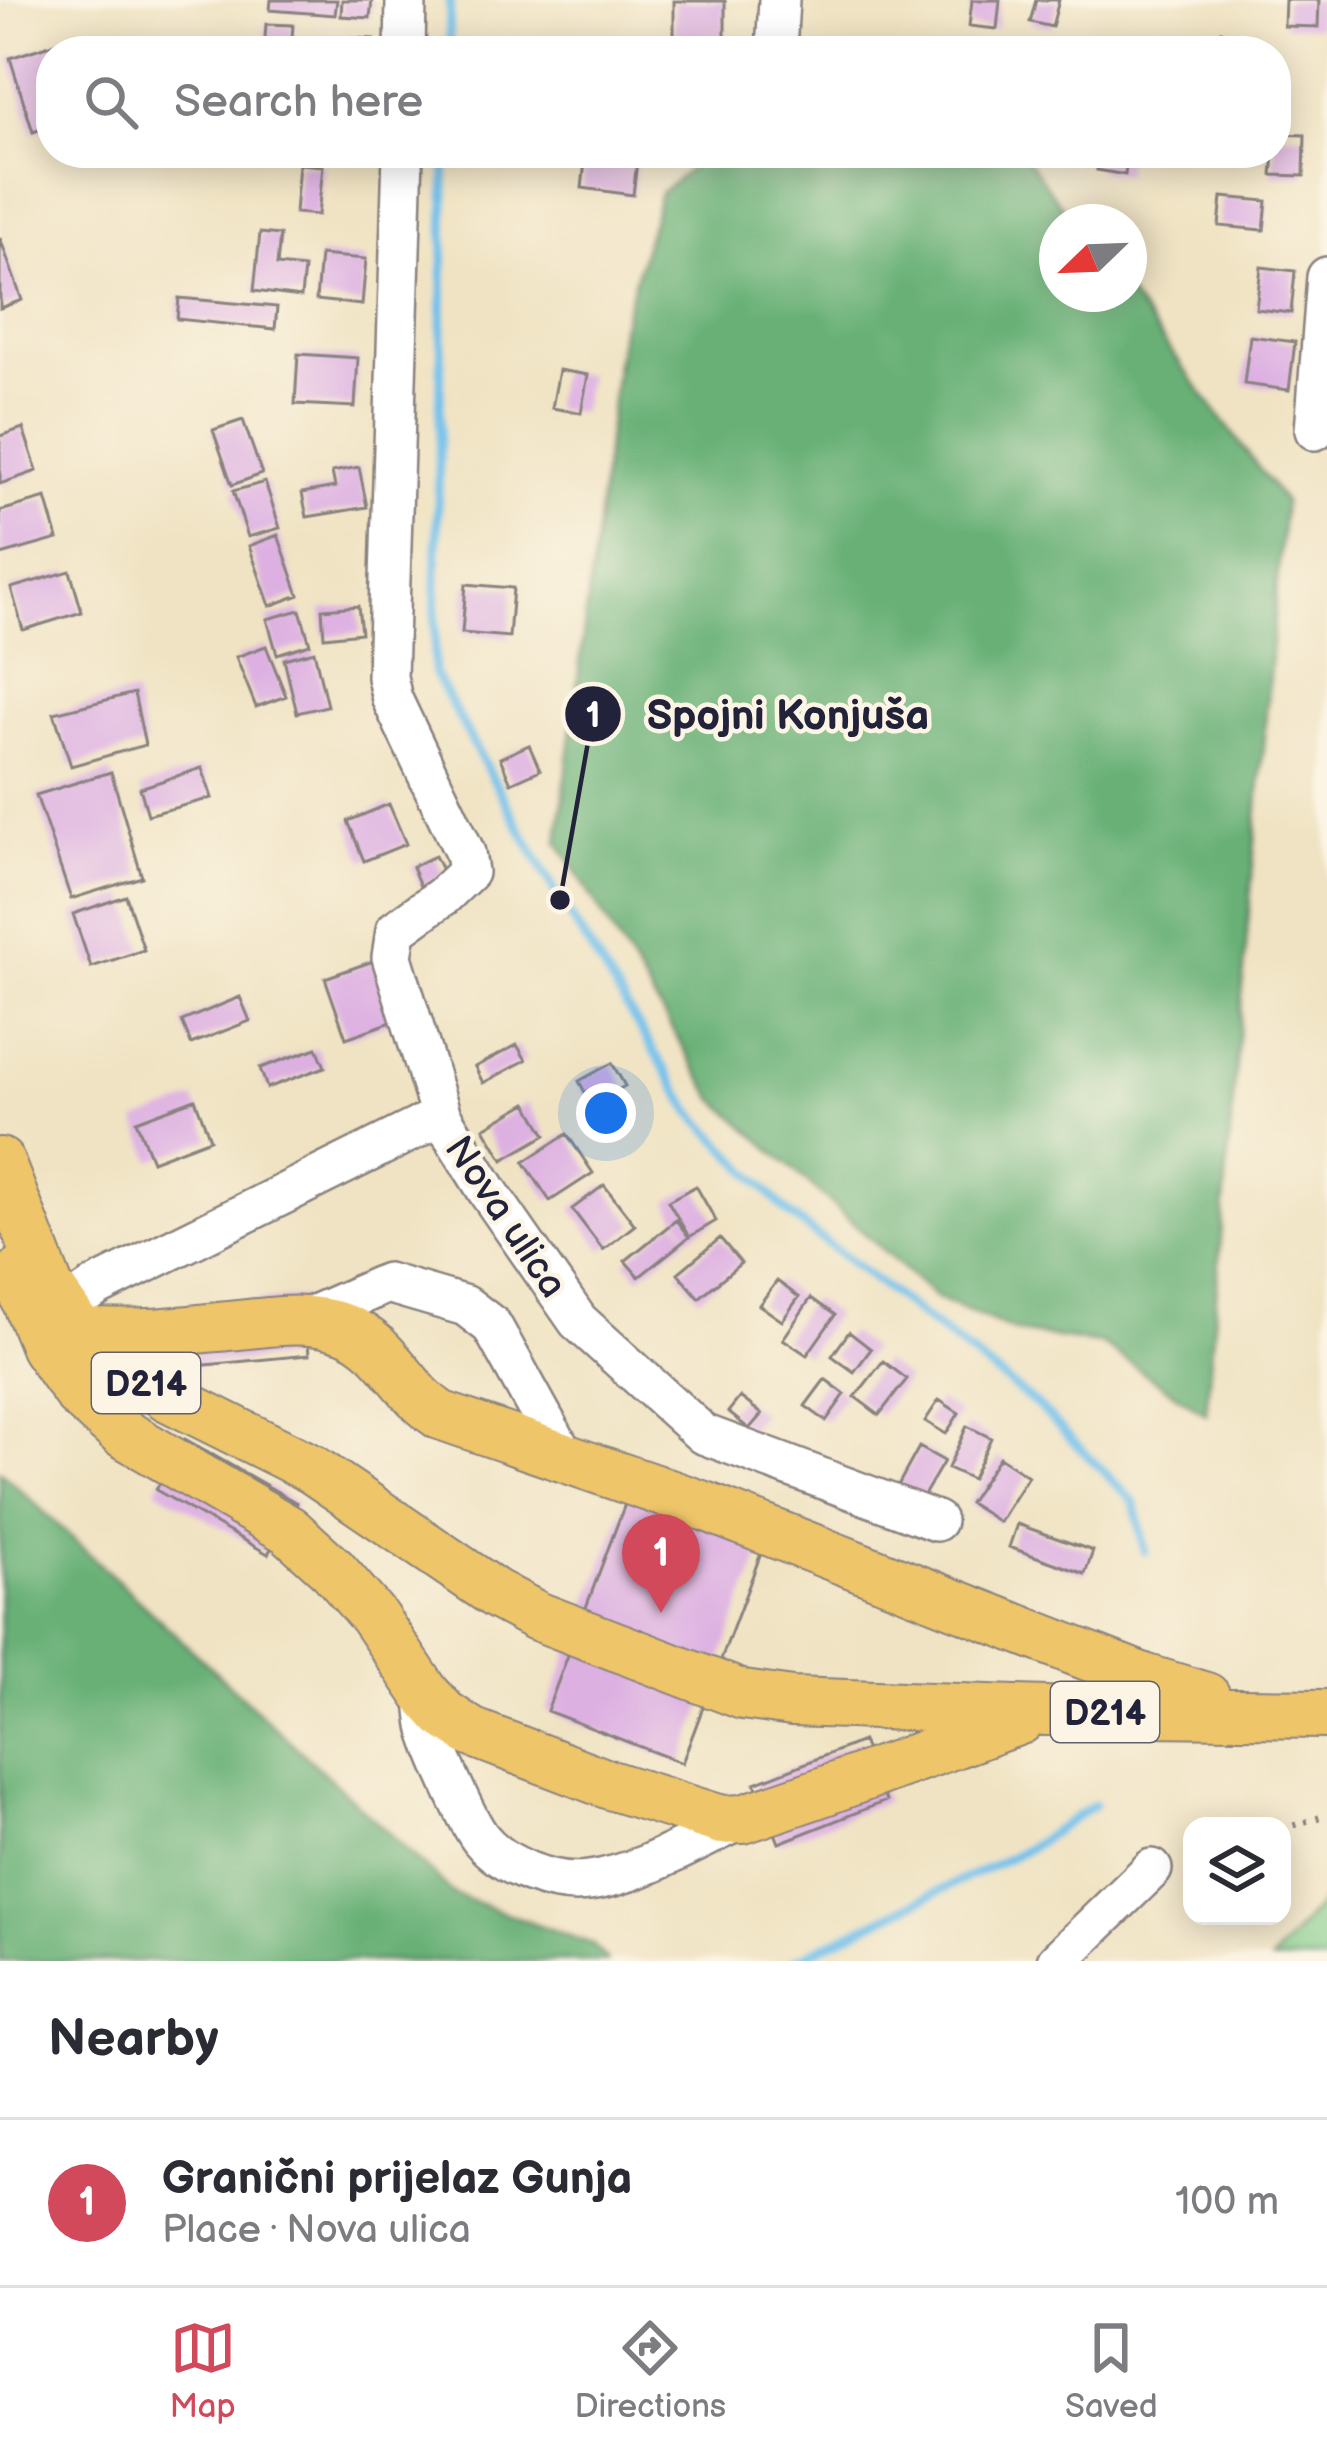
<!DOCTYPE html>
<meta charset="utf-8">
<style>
body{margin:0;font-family:"Balsamiq Sans",sans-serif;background:#f7f7f7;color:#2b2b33}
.controls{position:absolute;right:36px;bottom:36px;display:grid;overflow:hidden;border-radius:24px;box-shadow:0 6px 30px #0003}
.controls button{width:108px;height:108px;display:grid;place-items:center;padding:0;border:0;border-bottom:3px solid #e1e1e2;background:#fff;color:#2b2b33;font:60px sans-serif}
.compass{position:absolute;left:1039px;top:204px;width:108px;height:108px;border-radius:50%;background:#fff;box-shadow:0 6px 30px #0003;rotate:247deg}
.you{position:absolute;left:606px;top:1113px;width:42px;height:42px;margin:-30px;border:9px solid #fff;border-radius:50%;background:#1a73e8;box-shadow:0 0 0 18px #1a73e833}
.badge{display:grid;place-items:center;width:78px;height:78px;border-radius:50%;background:#d1495b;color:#fff;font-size:39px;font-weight:700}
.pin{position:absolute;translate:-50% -99px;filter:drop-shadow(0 3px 6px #0008)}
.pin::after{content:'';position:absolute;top:63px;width:42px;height:36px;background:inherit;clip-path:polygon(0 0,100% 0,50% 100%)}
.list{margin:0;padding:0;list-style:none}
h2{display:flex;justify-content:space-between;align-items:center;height:156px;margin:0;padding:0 48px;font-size:51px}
h2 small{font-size:39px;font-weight:400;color:#7c7c81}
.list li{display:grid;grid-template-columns:78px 1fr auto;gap:36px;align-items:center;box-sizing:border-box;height:168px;padding:0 48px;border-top:3px solid #e1e1e2}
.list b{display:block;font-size:45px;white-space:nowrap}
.list p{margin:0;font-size:39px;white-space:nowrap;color:#7c7c81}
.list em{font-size:39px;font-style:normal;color:#7c7c81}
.icon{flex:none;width:66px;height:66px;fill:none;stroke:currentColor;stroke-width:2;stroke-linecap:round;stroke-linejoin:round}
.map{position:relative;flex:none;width:1327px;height:1961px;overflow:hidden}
.search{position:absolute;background:#fff;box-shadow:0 6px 30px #0003;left:36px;right:36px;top:36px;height:132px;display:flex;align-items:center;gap:30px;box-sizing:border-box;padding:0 42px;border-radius:48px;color:#7c7c81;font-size:45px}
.sheet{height:324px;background:#fff}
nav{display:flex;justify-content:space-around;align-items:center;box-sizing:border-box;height:168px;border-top:3px solid #e1e1e2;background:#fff;font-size:33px;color:#7c7c81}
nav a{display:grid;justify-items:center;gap:6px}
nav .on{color:#d1495b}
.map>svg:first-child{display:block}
.green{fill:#80cc8a;stroke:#517762;stroke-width:3}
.forest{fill:#68b076;stroke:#456958;stroke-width:3}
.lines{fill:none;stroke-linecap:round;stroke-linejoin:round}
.stream{stroke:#70c0eb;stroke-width:9}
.building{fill:#ddb0e2}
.minor-casing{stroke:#89827f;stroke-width:44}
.major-casing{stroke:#89827f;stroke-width:52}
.path{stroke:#89827f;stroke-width:6;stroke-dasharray:3 9;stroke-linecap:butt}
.minor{stroke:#fff;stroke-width:39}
.major{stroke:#eec569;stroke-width:48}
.labels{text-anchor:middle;stroke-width:9;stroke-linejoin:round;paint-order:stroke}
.shield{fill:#fcf5e5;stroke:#63616e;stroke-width:3}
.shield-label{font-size:36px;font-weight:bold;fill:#22223b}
.street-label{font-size:39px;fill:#22223b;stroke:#fcf5e5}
.leader{fill:none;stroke:#22223b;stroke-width:4.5}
.callout-dot{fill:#22223b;stroke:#fcf5e5;stroke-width:4.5}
.mark-label{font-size:36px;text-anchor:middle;font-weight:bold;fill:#fff}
.callout-label{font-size:42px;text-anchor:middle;font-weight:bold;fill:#22223b;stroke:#fcf5e5;stroke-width:9;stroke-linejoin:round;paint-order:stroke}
</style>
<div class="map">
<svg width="1327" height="1961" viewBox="0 0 1327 1961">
<rect width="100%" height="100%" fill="#fcf5e5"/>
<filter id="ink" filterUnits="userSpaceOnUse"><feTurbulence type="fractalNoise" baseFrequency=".00833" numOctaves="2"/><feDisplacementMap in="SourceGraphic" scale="24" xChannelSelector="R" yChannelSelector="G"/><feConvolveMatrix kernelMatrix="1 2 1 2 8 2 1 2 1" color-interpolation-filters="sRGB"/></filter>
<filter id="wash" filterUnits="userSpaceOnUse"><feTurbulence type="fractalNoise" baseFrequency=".004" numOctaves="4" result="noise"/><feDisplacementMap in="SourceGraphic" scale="48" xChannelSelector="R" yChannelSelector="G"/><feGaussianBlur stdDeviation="2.7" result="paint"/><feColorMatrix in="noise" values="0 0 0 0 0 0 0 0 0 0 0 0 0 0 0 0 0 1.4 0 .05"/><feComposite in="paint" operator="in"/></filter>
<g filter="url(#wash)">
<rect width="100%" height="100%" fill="#f0e3c3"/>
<path class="green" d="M1327,1896V1961H1271Z"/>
<path class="forest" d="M709,153H1022L1074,222H1057V294H1128L1284,502L1206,1414L1101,1344L1017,1332L936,1298L714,1098L558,842L621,328L660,193Z
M0,1471L455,1895L592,1944L607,1961H0Z"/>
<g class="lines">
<path class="stream" d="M449,51L450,0
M446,153L434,673L560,900L691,1111L790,1215L1037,1405L1135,1503L1145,1551
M793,1961L1027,1849L1094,1805"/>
</g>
<g id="blocks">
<path class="building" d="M271,0H337L335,15L270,10Z
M342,0H372L370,18L341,16Z
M972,0H1000L997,29L969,26Z
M1036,0H1059L1052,27L1030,22Z
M1285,0H1319L1318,27L1284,26Z
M674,1H725V42H674Z
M266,24L293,25L291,51H264Z
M1221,31L1269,51H1213Z
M331,37L373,39V51H331Z
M62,41L65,51H51V126L33,132L10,58Z
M1276,134L1305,135L1304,176L1272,175Z
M586,153H638L633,195L582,188Z
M1100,153H1128L1125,175L1097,170Z
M299,164L323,166L318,215L295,213Z
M1222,197L1267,201L1264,230L1219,226Z
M260,233L280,235L277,265L304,268L301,297L254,291Z
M0,238L22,300L0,308Z
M320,255L366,259L362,305L316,300Z
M1261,267L1295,271L1291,313L1256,309Z
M179,298L277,307L275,329L177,319Z
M1250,336L1295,342L1289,390L1244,384Z
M298,354L358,358L355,407L295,404Z
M559,370L588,375L581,413L552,408Z
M243,420L262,474L232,485L213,430Z
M23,428L37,471L0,484V436Z
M359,467L367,507L307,517L302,493L335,487L332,472Z
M265,482L280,528L248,537L233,491Z
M46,498L58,539L1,555L0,511Z
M278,535L299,595L270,606L249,546Z
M70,571L82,612L23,630L11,588Z
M466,584L513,588L509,637L462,633Z
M358,606L361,633L324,637L322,609Z
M300,610L310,644L277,654L267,619Z
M266,646L286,696L256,707L236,657Z
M314,651L327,706L297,713L284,659Z
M134,693L145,745L71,766L54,713Z
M529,745L540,770L511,783L500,758Z
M202,768L212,798L148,815L140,788Z
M111,772L142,877L71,899L36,795Z
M389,804L406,844L364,861L348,821Z
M435,856L444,874L420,886L412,867Z
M126,896L144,950L91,967L73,914Z
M376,960L397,1020L346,1038L325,978Z
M240,997L250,1021L191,1044L182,1021Z
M517,1045L526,1060L483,1083L475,1067Z
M317,1048L325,1067L267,1088L260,1068Z
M612,1063L625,1086L591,1104L579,1081Z
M195,1099L210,1139L152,1161L136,1121Z
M527,1103L546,1135L503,1160L484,1128Z
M567,1134L593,1173L550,1201L524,1162Z
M604,1185L635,1225L603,1250L572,1209Z
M696,1186L716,1221L689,1237L639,1277L625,1261L676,1220L689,1237L668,1201Z
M720,1238L741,1263L699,1298L678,1273Z
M777,1281L799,1297L782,1321L759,1305Z
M304,1297L309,1355L195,1366L189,1308Z
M811,1298L835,1315L807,1355L783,1339Z
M849,1332L871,1349L854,1372L832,1356Z
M883,1361L907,1379L879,1415L855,1397Z
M825,1379L845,1394L826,1421L805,1406Z
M740,1397L762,1414L749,1429L728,1412Z
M939,1400L959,1413L946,1434L925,1421Z
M967,1426L991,1438L972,1479L948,1468Z
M185,1439L297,1503L268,1554L156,1490Z
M919,1447L944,1461L920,1502L896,1489Z
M999,1457L1028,1476L999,1522L969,1503Z
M640,1464L775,1516L682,1763L547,1711Z
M1017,1524L1093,1551L1085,1574L1009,1547Z
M862,1741L886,1801L779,1843L755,1783Z"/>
</g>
</g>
<g filter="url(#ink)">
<use href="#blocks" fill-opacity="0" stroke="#89827f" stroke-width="3"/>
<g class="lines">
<g class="minor-casing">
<path id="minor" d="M405,51L406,0
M776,51L779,0
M403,153L387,677L392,699L465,853L468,872L443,896L396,930L392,957L441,1116
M1315,430L1327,277
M63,1310L96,1287L441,1116L489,1193L578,1321L703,1434L936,1521
M305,1319L387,1283L466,1306L492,1326L565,1458
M425,1693C427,1705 427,1719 430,1730C437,1753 467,1821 481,1839C504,1867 553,1886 589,1881C642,1874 694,1841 743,1819
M1057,1961L1152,1869"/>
</g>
<g class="major-casing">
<path id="major" d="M0,1162L49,1287L80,1332L100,1351L168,1397L312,1469L496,1594L537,1616L743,1695L792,1702L1047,1711L1327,1714
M21,1271L24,1295L45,1347L78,1394L121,1432L289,1530L333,1570L373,1616L425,1693L444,1714L471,1732L610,1785L722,1820L743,1819L816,1794L1020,1720
M80,1332C126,1336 171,1332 218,1327C260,1324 305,1313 346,1329C389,1346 402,1390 440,1415L707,1507L1144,1678L1206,1697"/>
</g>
<path class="path" d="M1282,1829L1327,1815"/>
<use href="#minor" class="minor"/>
<use href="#major" class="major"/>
</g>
</g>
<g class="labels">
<g class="shield">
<rect x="92" y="1353" width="108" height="60" rx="9"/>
<rect x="1051" y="1682" width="108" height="60" rx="9"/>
</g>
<g class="shield-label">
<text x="146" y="1396">D214</text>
<text x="1105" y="1725">D214</text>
</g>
<g class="street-label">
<text transform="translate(507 1216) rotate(56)" y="14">Nova ulica</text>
</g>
</g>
<path class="leader" d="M560 900L593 714"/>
<g class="callout-dot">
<circle cx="560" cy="900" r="12"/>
<circle cx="593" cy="714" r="30"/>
</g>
<g class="mark-label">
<text x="593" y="727">1</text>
</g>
<g class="callout-label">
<text x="788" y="729">Spojni Konjuša</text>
</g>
</svg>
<div class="controls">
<button><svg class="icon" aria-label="layers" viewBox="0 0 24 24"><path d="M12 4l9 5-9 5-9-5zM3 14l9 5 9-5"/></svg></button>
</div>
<svg class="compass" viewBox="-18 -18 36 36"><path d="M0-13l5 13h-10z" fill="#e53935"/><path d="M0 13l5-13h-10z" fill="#7c7c81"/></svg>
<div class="you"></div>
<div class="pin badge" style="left:661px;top:1613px">1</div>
<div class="search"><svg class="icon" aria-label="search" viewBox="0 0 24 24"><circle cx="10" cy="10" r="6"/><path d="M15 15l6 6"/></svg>Search here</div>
</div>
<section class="sheet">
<h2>Nearby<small></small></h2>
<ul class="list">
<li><span class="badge">1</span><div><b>Granični prijelaz Gunja</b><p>Place · Nova ulica</p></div><em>100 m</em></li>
</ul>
</section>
<nav>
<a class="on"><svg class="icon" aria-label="map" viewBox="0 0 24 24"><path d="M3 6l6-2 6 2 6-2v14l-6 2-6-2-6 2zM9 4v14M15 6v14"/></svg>Map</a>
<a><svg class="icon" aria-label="directions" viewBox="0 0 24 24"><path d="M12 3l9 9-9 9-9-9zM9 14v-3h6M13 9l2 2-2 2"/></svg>Directions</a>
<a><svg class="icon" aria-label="saved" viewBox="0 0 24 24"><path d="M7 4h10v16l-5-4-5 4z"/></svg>Saved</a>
</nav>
